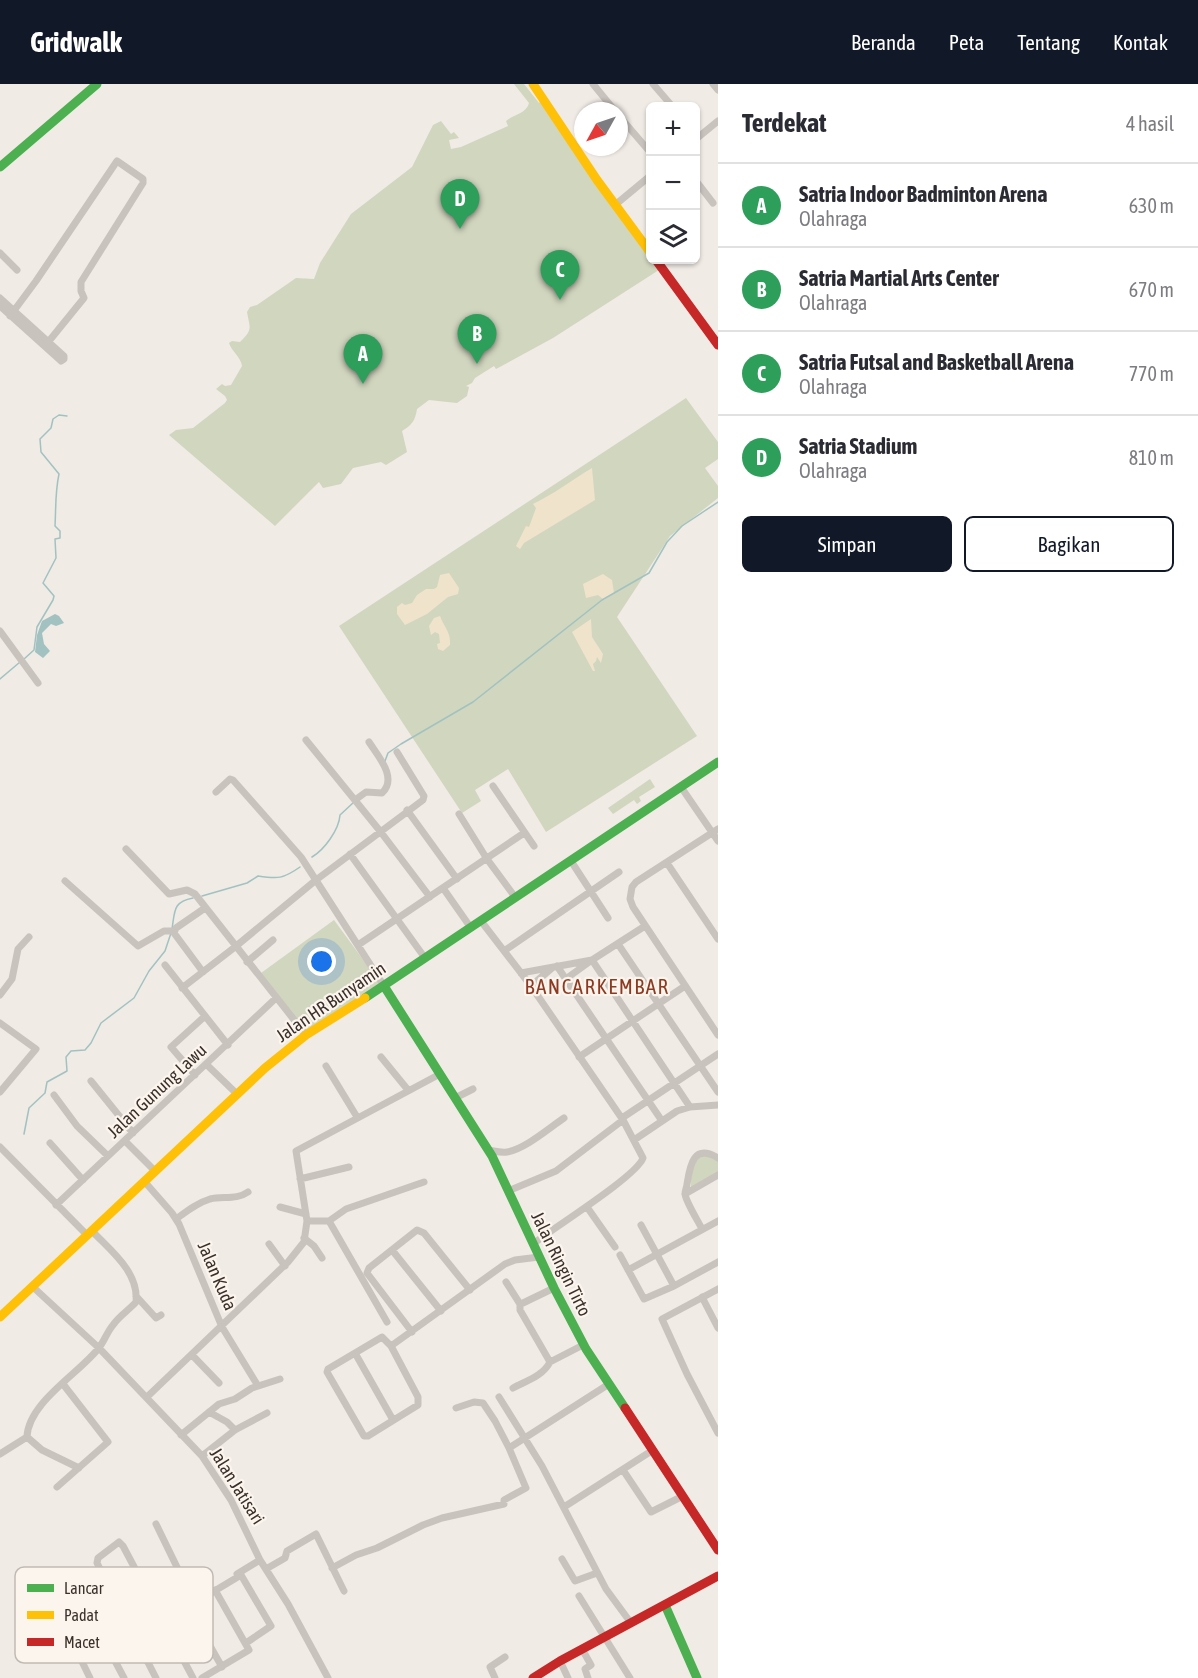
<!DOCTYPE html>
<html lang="id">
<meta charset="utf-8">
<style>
body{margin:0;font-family:"Asap Condensed",sans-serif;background:#f2f2f3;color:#2b2b33}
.controls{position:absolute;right:18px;top:18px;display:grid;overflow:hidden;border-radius:9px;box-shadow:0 2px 4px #0004}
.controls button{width:54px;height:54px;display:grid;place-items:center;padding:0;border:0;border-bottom:2px solid #e1e1e2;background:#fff;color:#2b2b33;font:30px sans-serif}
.compass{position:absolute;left:574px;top:18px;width:54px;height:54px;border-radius:50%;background:#fff;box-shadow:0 2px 4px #0004;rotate:230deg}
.you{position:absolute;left:322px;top:878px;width:21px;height:21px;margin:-15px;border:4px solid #fff;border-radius:50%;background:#1a73e8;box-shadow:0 0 0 9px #1a73e833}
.badge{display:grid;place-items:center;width:39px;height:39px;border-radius:50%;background:#111827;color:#fff;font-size:20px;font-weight:700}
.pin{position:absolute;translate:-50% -50px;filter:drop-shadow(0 2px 3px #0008)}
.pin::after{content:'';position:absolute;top:32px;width:21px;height:18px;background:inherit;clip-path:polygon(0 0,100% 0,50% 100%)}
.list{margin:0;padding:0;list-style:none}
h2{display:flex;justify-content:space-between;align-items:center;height:78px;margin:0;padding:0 24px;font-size:26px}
h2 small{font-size:20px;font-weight:400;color:#7c7c81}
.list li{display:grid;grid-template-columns:39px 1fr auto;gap:18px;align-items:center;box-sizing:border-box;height:84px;padding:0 24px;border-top:2px solid #e1e1e2}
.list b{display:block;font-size:22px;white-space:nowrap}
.list p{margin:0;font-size:20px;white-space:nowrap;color:#7c7c81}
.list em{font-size:20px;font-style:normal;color:#7c7c81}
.actions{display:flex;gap:12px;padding:18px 24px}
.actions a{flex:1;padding:14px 0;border:2px solid #111827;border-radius:9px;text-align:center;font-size:21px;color:#111827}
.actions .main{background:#111827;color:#fff}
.icon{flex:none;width:33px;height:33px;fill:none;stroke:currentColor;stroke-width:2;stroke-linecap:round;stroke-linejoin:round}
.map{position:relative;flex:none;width:718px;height:1594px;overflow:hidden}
header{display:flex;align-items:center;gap:36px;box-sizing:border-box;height:84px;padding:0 30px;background:#111827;color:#fff}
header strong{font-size:28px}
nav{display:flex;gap:33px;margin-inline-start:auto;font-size:21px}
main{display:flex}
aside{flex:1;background:#fff}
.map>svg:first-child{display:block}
.green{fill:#d1d6bf}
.sand{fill:#efe3cc}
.water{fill:#a1c2c1}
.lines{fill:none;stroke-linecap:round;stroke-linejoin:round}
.stream{stroke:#a1c2c1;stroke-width:1.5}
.street{stroke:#c9c3be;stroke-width:7}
.fast{stroke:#4caf50;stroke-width:9}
.slow{stroke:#ffc107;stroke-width:9}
.jam{stroke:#c62828;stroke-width:9}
.labels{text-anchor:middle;stroke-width:4.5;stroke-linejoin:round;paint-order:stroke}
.street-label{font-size:18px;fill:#3b302b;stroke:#fbf5ee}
.quarter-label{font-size:21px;letter-spacing:1.5px;fill:#8c3b22;stroke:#fbf5ee}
.key{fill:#fbf5ee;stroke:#c1bab4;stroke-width:1.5}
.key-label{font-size:16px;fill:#3b302b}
</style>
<header>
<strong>Gridwalk</strong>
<nav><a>Beranda</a><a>Peta</a><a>Tentang</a><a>Kontak</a></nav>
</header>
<main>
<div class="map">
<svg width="718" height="1594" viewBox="0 0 718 1594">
<rect width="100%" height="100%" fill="#f0ebe5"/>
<path class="green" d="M514,0H524L539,19L542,16L650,170V176H655L662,184L553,254L496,285L494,282L475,294L472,299L466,302L469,303L467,312L457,319L429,316L417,325C415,337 412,341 402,347L407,368L386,381L381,378L353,384L341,400L323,404L319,398L275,442L169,351L176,346L193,344L225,319L227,316L225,312L216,305L222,300L225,302L231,301L242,282C241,273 232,268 229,259L232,257L240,258C253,245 250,245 247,228L250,223L257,221L296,194L314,195L320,179L351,130L412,83L433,41L441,37L451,50L454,48L459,54L449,56L451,65L461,63L508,42L506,37C514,30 526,30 529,19Z
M686,314L718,358V375L705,384L718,402V414L670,452L617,533L697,652L546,748L508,685L475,706L481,717L462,729L339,542Z
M650,695L655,703L639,713L641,717L637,720L634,716L613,730L608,724Z
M334,836L381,900L307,953L261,889Z
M702,1072H708L718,1077V1088L691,1104C691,1088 687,1082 702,1072Z"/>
<path class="sand" d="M592,384L595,416L524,459L520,465L516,462L526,442L529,443L536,424L533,420C554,410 572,396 592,384Z
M449,489L459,504L458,510L448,513L427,530L405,541L397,530V523L402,519L405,521L412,519L417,511L426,505H434L437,503L440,491Z
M603,490L612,496L614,509L604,516L598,511L586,514L583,500Z
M440,532C444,543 451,548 450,561L443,567L438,565L437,560L440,559L439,550L435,548L431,551L429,542L434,534Z
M591,535L592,553L603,570L601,579L597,573L596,577L593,580L595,587H593L572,548Z"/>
<path class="water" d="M55,530L59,532L64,539L56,542L51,540L42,549L44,560L50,567L43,574L35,568L37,551L42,537Z"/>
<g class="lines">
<path class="stream" d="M24,575L34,566L37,543L53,516L54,512L43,499L56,474L55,455L60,454V447L55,442C56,425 55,408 59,390L41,368L40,355L51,344L53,335L59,331L67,332
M0,595L20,578
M385,677L388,669L401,660L473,618L602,516L649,489L667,458L682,442L718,418
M312,773C324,766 339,746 340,731L354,718
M202,812L247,799L258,792C278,795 283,795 300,783
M172,845C175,826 173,818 193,814
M24,1050L29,1024L45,1009L47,998L67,987L66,973L71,967L85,966L91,959L101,939L134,914L149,887L165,867L171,849"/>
<path class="street" d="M593,0L615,27
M653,0L672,22
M713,0L718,6
M619,32L650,68
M696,55L718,37
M696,97L713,119
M615,121L650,92
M0,169L17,186
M0,214L64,272V275L61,277
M0,222L61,277
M10,232L36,197L117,77L143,95V99L81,198V207L84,214L45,262
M0,547L38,599
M306,656L380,747L430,813
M493,702L534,762
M681,703L718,757
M216,708L230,695L233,696L301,773L384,902
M355,716L366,708L382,709C398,694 378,672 369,658
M407,726L457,795
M459,730L487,775L515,813
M718,745L636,798L632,803L630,815L633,823L718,951
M126,765L169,810L187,806L195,810L306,951
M350,770L425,874
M571,777L608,834
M667,779L718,855
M65,797L138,862L164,847H174
M443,804L471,844
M481,837L531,902L623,1036L643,1074C637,1092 553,1144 533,1160
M618,860L718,1008
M358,861L524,749
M504,867L619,788
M247,878L273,856
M165,881L228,961
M557,882L662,1037
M203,888L174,849L176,844L205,824
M521,889L592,876L645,842
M567,894L592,876L690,1023
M531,902L552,884
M182,904L235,863L316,796L423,716L424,712L397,668
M0,911L12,895L18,865L29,853
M0,939L36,965L0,1008
M381,973L408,1006
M579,973L685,902
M207,981L237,1010
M326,982L357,1033
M195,991L171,963L204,933
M91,997L133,1049
M54,1011L77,1042L108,1072
M455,1014L473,1005
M622,1034L718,970
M634,1056L677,1027L690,1023L718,1021
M125,1057L155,1087
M50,1059L83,1096
M0,1063L87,1151
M488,1066C494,1067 501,1069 507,1068C525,1065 549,1044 564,1034
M300,1095L349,1083
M144,1097L172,1129L179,1140L222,1243L258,1302
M508,1107L556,1087L623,1036
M685,1110L718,1091
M56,1121L276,914
M280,1123L306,1130
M587,1123L615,1163
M176,1135C187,1127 197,1119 210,1115C223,1112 237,1116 248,1108
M307,1137H329L346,1125L424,1098
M329,1137L387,1238
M641,1141L674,1202
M702,1145C698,1137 686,1118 685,1110C685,1106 687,1103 687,1100C690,1082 693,1059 718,1074
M304,1154L314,1162L322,1174
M269,1160L285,1182
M392,1166L441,1227
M620,1171L644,1215L674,1202L718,1178
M628,1186L718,1137
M506,1198L520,1220
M33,1203L99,1264L202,1372L231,1416L260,1476L288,1520L328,1594
M554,1204L523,1219L520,1220V1226L550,1278L583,1261
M718,1205L662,1235L687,1290L718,1349
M136,1212L156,1234L161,1231
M702,1213L718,1244
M412,1248L367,1189L369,1184L417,1146L424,1149L470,1206
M382,1253L391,1262L418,1313V1321L368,1352H364L327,1288L328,1285Z
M391,1262L505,1180L515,1176L539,1173
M355,1269L393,1336
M192,1271L219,1299
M513,1304C526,1297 543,1292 550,1278
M147,1313L288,1178L304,1158L307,1137L296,1067L440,990
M499,1313L542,1382L606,1505L631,1539
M456,1324L474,1318L483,1319L495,1337L509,1364
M209,1328L227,1338L235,1346
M181,1351L219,1320L235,1315L252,1304L280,1295
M0,1370L27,1353
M202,1372L235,1346L267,1329
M79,1384L42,1366L27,1353C28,1319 78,1290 98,1265C104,1258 107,1248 113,1241C119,1232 129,1226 136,1218C139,1188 111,1167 92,1147
M623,1386L651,1428L683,1412
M57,1403L108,1358L63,1300
M564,1423L653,1366
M156,1440L193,1516L199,1513
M562,1475L575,1497L597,1489
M332,1484L356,1471L377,1464L423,1441L442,1434L504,1420V1416L526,1404L509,1364L609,1300
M266,1485L285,1474L287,1467L316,1450L344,1507
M237,1490L260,1476
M579,1512L630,1594
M188,1523L222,1583
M63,1530L84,1519
M135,1555L241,1491L271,1542L246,1559
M582,1565L591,1581L585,1585L588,1594
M560,1577L568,1594
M90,1594L70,1553L63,1530L75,1508L79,1509L124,1594
M156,1594L97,1479L98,1474L119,1458L123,1462L193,1594
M202,1594L249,1566L215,1506
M495,1594L490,1583L505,1573"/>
<path class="fast" d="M0,83L97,0
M384,902L492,1072L554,1204L586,1265L625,1324
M365,914L718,678
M665,1521L697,1594"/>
<path class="slow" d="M533,0L597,96L650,168
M0,1233L265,984L306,951L365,914"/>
<path class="jam" d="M656,176L718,261
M625,1324L718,1466
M533,1594L560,1577L718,1492"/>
</g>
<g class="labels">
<g class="street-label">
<text transform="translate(331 918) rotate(-34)" y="6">Jalan HR Bunyamin</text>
<text transform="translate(157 1007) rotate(-43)" y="6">Jalan Gunung Lawu</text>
<text transform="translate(561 1180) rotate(64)" y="6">Jalan Ringin Tirto</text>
<text transform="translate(217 1192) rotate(67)" y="6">Jalan Kuda</text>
<text transform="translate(237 1402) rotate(58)" y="6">Jalan Jatisari</text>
</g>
<g class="quarter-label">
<text x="597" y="910">BANCARKEMBAR</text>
</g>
</g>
<rect x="15" y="1483" width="198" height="96" rx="9" class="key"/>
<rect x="27" y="1500" width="27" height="8" fill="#4caf50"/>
<rect x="27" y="1527" width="27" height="8" fill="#ffc107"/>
<rect x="27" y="1554" width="27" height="8" fill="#c62828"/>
<g class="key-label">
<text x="64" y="1510">Lancar</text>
<text x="64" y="1537">Padat</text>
<text x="64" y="1564">Macet</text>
</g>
</svg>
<div class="controls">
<button>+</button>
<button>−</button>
<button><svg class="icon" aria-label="layers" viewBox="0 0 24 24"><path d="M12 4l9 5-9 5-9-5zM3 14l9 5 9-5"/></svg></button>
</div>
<svg class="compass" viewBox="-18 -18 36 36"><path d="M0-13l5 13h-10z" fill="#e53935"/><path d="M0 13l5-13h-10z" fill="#7c7c81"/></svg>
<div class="you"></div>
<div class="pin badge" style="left:363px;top:300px;background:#2e9e5b">A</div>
<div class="pin badge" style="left:477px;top:280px;background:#2e9e5b">B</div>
<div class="pin badge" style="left:560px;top:216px;background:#2e9e5b">C</div>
<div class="pin badge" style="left:460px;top:145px;background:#2e9e5b">D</div>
</div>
<aside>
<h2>Terdekat<small>4 hasil</small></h2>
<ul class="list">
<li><span class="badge" style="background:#2e9e5b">A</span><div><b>Satria Indoor Badminton Arena</b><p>Olahraga</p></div><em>630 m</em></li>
<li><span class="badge" style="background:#2e9e5b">B</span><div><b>Satria Martial Arts Center</b><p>Olahraga</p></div><em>670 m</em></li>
<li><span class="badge" style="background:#2e9e5b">C</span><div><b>Satria Futsal and Basketball Arena</b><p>Olahraga</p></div><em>770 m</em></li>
<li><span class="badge" style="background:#2e9e5b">D</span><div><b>Satria Stadium</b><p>Olahraga</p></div><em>810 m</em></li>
</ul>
<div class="actions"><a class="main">Simpan</a><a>Bagikan</a></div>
</aside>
</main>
